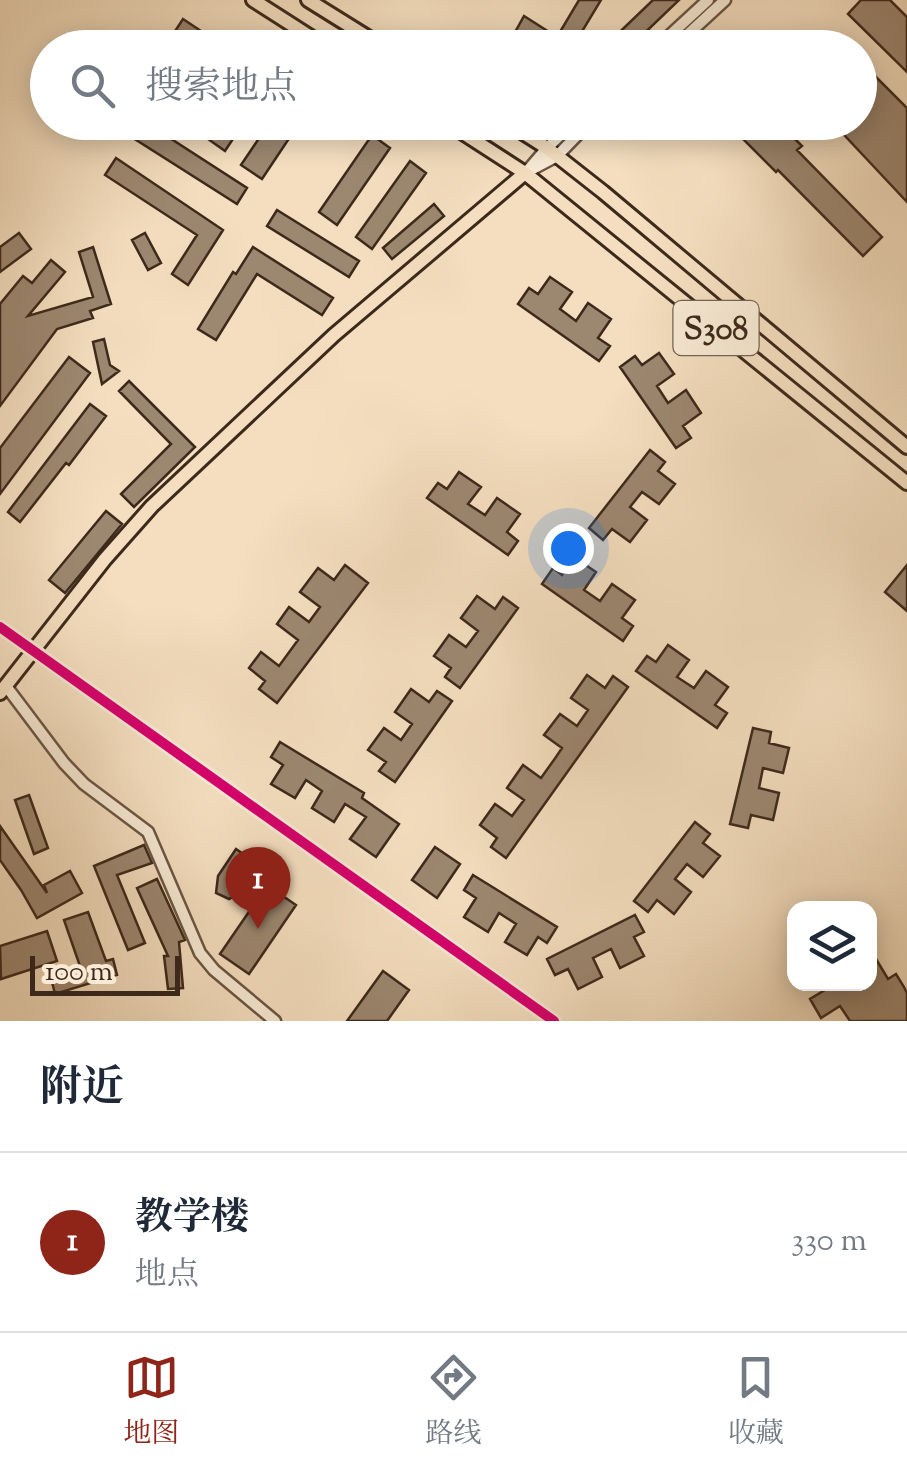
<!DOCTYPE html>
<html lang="zh">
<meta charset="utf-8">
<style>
body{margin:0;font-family:"Sorts Mill Goudy","Noto Serif SC",serif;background:#f2f2f3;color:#1f2937}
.controls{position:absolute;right:30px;bottom:30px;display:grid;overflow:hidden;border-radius:20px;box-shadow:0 5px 25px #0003}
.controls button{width:90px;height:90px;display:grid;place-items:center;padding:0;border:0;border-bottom:2px solid #e0e1e3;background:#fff;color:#1f2937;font:50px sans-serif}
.scale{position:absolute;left:30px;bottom:25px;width:150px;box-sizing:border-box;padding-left:10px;border:5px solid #3d291b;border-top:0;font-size:28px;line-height:35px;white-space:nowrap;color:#3d291b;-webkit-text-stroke:8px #f8ead5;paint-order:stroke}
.you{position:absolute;left:568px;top:548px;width:35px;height:35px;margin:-25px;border:8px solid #fff;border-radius:50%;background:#1a73e8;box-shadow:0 0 0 15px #1a73e833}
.badge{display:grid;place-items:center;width:65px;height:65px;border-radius:50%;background:#8f2418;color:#fff;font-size:32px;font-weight:700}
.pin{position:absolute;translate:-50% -82px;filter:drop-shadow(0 2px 5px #0008)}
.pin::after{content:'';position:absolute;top:52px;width:35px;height:30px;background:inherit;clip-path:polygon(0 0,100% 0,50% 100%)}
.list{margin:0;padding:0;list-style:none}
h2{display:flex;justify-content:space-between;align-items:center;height:130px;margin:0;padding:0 40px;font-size:42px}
h2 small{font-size:32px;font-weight:400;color:#747a83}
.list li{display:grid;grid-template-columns:65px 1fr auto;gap:30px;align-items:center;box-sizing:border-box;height:180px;padding:0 40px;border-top:2px solid #e0e1e3}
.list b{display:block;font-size:38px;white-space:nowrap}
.list p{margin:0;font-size:32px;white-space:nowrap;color:#747a83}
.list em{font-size:32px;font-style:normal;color:#747a83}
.icon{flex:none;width:55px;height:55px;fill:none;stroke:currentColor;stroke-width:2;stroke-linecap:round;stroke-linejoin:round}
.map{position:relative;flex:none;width:907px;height:1021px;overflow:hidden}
.search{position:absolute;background:#fff;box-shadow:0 5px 25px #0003;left:30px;right:30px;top:30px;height:110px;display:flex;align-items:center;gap:25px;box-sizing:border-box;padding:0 35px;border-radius:55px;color:#747a83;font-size:38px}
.sheet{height:310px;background:#fff}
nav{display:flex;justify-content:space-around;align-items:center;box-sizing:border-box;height:140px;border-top:2px solid #e0e1e3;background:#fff;font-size:28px;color:#747a83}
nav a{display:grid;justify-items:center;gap:5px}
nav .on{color:#8f2418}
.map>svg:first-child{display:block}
.building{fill:#9c8770;stroke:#3d291b;stroke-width:2.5}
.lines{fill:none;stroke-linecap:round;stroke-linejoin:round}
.minor-casing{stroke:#6b5644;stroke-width:15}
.major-casing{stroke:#3d291b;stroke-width:18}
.minor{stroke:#f8ead5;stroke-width:10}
.major{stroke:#f4debf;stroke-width:12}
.cycleway-casing{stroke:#f8ead5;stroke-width:16}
.cycleway{stroke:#d6006c;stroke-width:10}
.labels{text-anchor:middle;stroke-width:8;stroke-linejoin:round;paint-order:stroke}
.shield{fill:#f8ead5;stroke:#756353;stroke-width:2.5}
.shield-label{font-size:32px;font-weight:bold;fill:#3d291b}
</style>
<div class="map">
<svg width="907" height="1021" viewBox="0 0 907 1021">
<rect width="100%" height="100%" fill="#f4debf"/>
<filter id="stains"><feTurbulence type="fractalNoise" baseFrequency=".002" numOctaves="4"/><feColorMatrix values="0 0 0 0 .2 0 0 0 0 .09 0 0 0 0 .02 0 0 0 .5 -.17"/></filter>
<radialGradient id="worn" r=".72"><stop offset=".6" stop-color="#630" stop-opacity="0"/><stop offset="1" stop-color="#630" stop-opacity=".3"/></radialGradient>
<path class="building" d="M579,0H601L572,48H536L514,34L524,16L557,37Z
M653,0H679L629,48H603Z
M861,0H890L907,17V72L848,14Z
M183,19L204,33L194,48H164Z
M860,61L907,108V202L832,122H860Z
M123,122H145L247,188L237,204L119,129Z
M184,122H244L225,151Z
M270,122H300L262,179L241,165Z
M737,122H778L802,146L797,150L882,237L863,256L778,170L776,172L732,128Z
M372,135L390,148L337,225L319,212Z
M116,158L223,230L188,285L172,274L197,235L105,175Z
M410,161L426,173L372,249L356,237Z
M434,204L444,216L392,259L383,248Z
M277,210L359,261L349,277L267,226Z
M19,233L31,249L0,272V247Z
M145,233L161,263L148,270L132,240Z
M93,247L111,304L90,311L93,318L57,329L0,406V304L23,276L32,283L51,260L65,272L28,316L93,297L79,252Z
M253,247L333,298L322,315L257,274L216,340L198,329L233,272L236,274Z
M550,277L572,292L560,309L576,321L588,303L611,319L598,338L610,346L599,361L518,304L529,288L538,294Z
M104,339L110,365L119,371L102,384L93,342Z
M659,353L674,374L657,386L668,403L686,390L701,413L683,426L691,438L676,448L620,367L635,356L642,365Z
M69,357L90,373L0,494V448Z
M129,381L195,447L134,507L121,494L171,444L119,391Z
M90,404L106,416L69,465L66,463L20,522L8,512Z
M650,450L665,462L658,471L675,484L659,504L642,492L630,507L647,520L630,542L612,529L603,540L589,528Z
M459,472L481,487L468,504L485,515L497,498L520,514L507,532L518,541L508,555L427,498L438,483L447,489Z
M106,511L122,524L65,593L49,580Z
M574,557L596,572L584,590L600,601L612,584L635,600L622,618L633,626L623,641L542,584L553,568L562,575Z
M345,565L368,583L277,703L259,689L265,681L249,668L261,652L279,666L298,640L277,624L289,607L309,622L320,607L300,592L318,568L334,580Z
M907,565V611L885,592Z
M477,596L495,609L503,597L518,608L460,688L445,677L451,668L434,656L449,635L466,647L478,631L461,618Z
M668,645L689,660L677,677L694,688L706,671L728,687L715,705L727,713L717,728L636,671L647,656L656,662Z
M587,675L605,688L613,676L628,687L506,858L491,847L497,838L480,825L495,804L512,816L524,800L507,788L523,765L541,778L556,757L562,748L544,735L560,714L577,726L588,710L571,698Z
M411,689L429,702L437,691L452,701L395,782L379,771L386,762L368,750L384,728L401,740L412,724L395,712Z
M753,728L771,732L769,743L789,748L783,773L763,768L759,788L779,793L773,820L751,815L748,828L730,824Z
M280,742L364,793L362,798L399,824L376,857L350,839L366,817L345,804L334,822L312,808L322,791L306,780L295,798L271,784L283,765L271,757Z
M29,795L48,848L34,854L15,800Z
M695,822L710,834L703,843L720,856L703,877L687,864L675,879L691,892L674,914L657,900L648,912L634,901Z
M0,826L47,893L44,885L70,871L82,893L37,918L21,890L0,860Z
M144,845L152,863L117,875L145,943L128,950L94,866Z
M435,847L460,864L437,898L412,880Z
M236,849L259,865L246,883L262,894L268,886L296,905L249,974L220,954L255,903L240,893L229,899L216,893L218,876Z
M473,875L557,927L547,943L538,937L527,955L505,942L516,924L499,913L488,932L464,917L476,898L464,890Z
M157,879L185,940L179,942L183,988L168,989L164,956H168L137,888Z
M88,912L106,961L113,959L117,975L55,994L51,978L81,969L64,920Z
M635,915L644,932L634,937L644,956L620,968L611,949L593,958L602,977L578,989L568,969L555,975L547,959Z
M47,931L57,961L1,979L0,946Z
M876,959L888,979L896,974L904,987L907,993V1021H850L840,1006L821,1018L810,999L835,984H870V963Z
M383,971L409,990L387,1021H347Z"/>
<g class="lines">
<g class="minor-casing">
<path id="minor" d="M656,48L708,0
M673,48L725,0
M529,169L547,148L574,122
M525,173L557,156L590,122
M0,627L554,1021
M6,686L64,763L84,784L148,832L200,953L214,970L275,1021"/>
</g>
<g class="major-casing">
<path id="major" d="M253,0L328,48
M308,0L385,48
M446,122L525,173L907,483
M506,122L547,148L603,192L907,447
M0,693L105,559L152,506L334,335L525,173"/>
</g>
<use href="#minor" class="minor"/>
<use href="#major" class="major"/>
<g class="cycleway-casing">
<path id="cycleway" d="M0,627L554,1021"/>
</g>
<use href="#cycleway" class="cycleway"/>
</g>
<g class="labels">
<rect class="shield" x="673.5" y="301" width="85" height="54" rx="8"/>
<g class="shield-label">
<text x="716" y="339">S308</text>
</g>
</g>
<rect width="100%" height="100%" filter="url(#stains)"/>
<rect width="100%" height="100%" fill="url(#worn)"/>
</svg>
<div class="controls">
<button><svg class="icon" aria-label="layers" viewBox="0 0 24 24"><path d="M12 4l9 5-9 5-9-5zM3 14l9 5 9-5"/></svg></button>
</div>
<div class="scale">100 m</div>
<div class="you"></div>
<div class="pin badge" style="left:258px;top:929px">1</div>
<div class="search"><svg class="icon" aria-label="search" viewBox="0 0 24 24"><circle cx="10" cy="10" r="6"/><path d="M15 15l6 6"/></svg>搜索地点</div>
</div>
<section class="sheet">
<h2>附近<small></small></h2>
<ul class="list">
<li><span class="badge">1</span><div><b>教学楼</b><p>地点</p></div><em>330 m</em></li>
</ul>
</section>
<nav>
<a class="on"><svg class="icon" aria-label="map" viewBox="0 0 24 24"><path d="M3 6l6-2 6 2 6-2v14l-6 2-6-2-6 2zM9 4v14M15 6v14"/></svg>地图</a>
<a><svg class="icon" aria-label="directions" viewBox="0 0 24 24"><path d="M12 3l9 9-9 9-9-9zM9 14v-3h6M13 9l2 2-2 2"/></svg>路线</a>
<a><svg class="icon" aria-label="saved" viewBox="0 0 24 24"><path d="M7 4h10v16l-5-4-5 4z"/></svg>收藏</a>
</nav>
